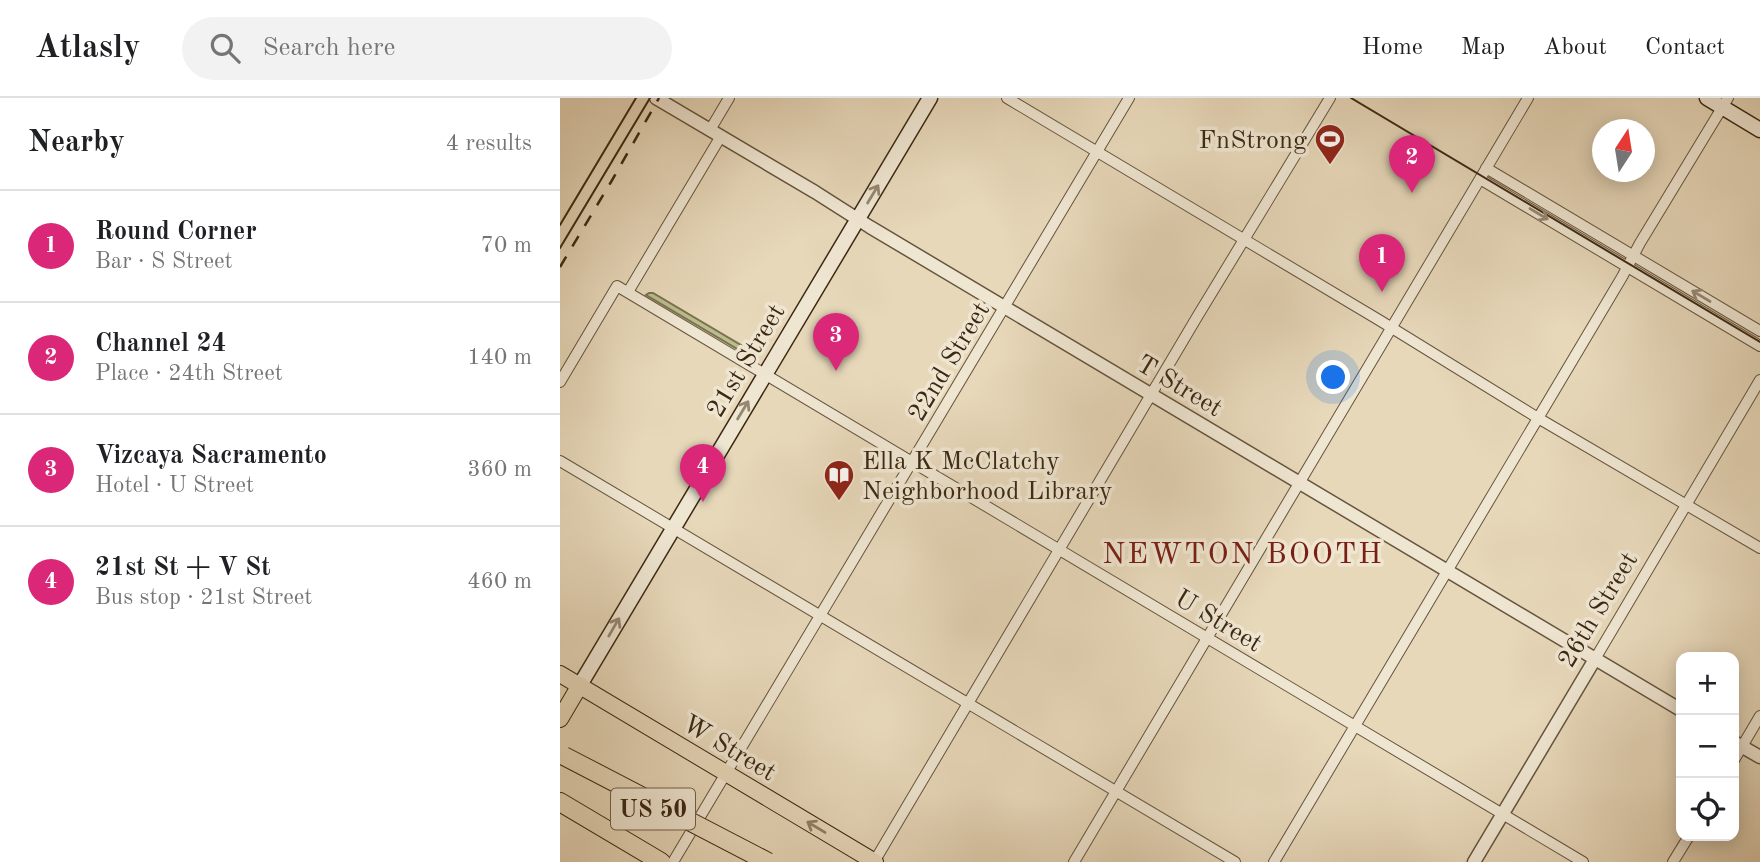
<!DOCTYPE html>
<meta charset="utf-8">
<style>
body{margin:0;font-family:"Old Standard TT",serif;background:#f2f2f2;color:#202124}
.controls{position:absolute;right:21px;bottom:21px;display:grid;overflow:hidden;border-radius:14px;box-shadow:0 4px 18px #0003}
.controls button{width:63px;height:63px;display:grid;place-items:center;padding:0;border:0;border-bottom:2px solid #e0e0e0;background:#fff;color:#202124;font:35px sans-serif}
.compass{position:absolute;left:1032px;top:21px;width:63px;height:63px;border-radius:50%;background:#fff;box-shadow:0 4px 18px #0003;rotate:12deg}
.you{position:absolute;left:774px;top:280px;width:24px;height:24px;margin:-18px;border:5px solid #fff;border-radius:50%;background:#1a73e8;box-shadow:0 0 0 10px #1a73e833}
.badge{display:grid;place-items:center;width:46px;height:46px;border-radius:50%;background:#db2777;color:#fff;font-size:23px;font-weight:700}
.pin{position:absolute;translate:-50% -58px;filter:drop-shadow(0 2px 4px #0008)}
.pin::after{content:'';position:absolute;top:37px;width:24px;height:21px;background:inherit;clip-path:polygon(0 0,100% 0,50% 100%)}
.list{margin:0;padding:0;list-style:none}
h2{display:flex;justify-content:space-between;align-items:center;height:91px;margin:0;padding:0 28px;font-size:30px}
h2 small{font-size:23px;font-weight:400;color:#757577}
.list li{display:grid;grid-template-columns:46px 1fr auto;gap:21px;align-items:center;box-sizing:border-box;height:112px;padding:0 28px;border-top:2px solid #e0e0e0}
.list b{display:block;font-size:26px;white-space:nowrap}
.list p{margin:0;font-size:23px;white-space:nowrap;color:#757577}
.list em{font-size:23px;font-style:normal;color:#757577}
.icon{flex:none;width:38px;height:38px;fill:none;stroke:currentColor;stroke-width:2;stroke-linecap:round;stroke-linejoin:round}
.map{position:relative;flex:none;width:1200px;height:764px;overflow:hidden}
header{display:flex;align-items:center;gap:42px;box-sizing:border-box;height:98px;padding:0 35px;background:#fff;border-bottom:2px solid #e0e0e0}
header strong{font-size:33px}
nav{display:flex;gap:38px;margin-inline-start:auto;font-size:24px}
.search{width:490px;height:63px;background:#f2f2f2;display:flex;align-items:center;gap:18px;box-sizing:border-box;padding:0 24px;border-radius:38px;color:#757577;font-size:26px}
main{display:flex}
aside{flex:1;background:#fff}
.map>svg:first-child{display:block}
.grass{fill:#babd8c;stroke:#7a7250;stroke-width:2}
.lines{fill:none;stroke-linecap:round;stroke-linejoin:round}
.minor-casing{stroke:#66543d;stroke-width:12}
.tertiary-casing{stroke:#66543d;stroke-width:15}
.secondary-casing{stroke:#3b2813;stroke-width:17}
.primary-casing{stroke:#3b2813;stroke-width:18}
.motorway-casing{stroke:#3b2813;stroke-width:20}
.minor{stroke:#efe6d2;stroke-width:10}
.tertiary{stroke:#efe6d2;stroke-width:12}
.secondary{stroke:#efe6d2;stroke-width:14}
.primary{stroke:#e7d8ba;stroke-width:16}
.motorway{stroke:#e7d8ba;stroke-width:18}
.tram{stroke:#3b2813;stroke-width:2}
.rail{stroke:#3b2813;stroke-width:2.5;stroke-dasharray:12 12;stroke-linecap:butt}
.motorway-bridge-casing{stroke:#3b2813;stroke-width:20;stroke-linecap:butt}
.motorway-bridge{stroke:#e7d8ba;stroke-width:18}
.oneway{stroke:#958772}
.oneway2{stroke:#918066}
.labels{text-anchor:middle;stroke-width:7;stroke-linejoin:round;paint-order:stroke}
.shield{fill:#efe6d2;stroke:#71614c;stroke-width:2}
.shield-label{font-size:24px;font-weight:bold;fill:#3b2813}
.poi-label{font-size:26px;fill:#3b2813;stroke:#efe6d2;text-anchor:end}
.street-label{font-size:26px;fill:#3b2813;stroke:#efe6d2}
.quarter-label{font-size:30px;letter-spacing:2px;fill:#7a1f14;stroke:#efe6d2}
</style>
<header>
<strong>Atlasly</strong>
<div class="search"><svg class="icon" aria-label="search" viewBox="0 0 24 24"><circle cx="10" cy="10" r="6"/><path d="M15 15l6 6"/></svg>Search here</div>
<nav><a>Home</a><a>Map</a><a>About</a><a>Contact</a></nav>
</header>
<main>
<aside>
<h2>Nearby<small>4 results</small></h2>
<ul class="list">
<li><span class="badge">1</span><div><b>Round Corner</b><p>Bar · S Street</p></div><em>70 m</em></li>
<li><span class="badge">2</span><div><b>Channel 24</b><p>Place · 24th Street</p></div><em>140 m</em></li>
<li><span class="badge">3</span><div><b>Vizcaya Sacramento</b><p>Hotel · U Street</p></div><em>360 m</em></li>
<li><span class="badge">4</span><div><b>21st St + V St</b><p>Bus stop · 21st Street</p></div><em>460 m</em></li>
</ul>
</aside>
<div class="map">
<svg width="1200" height="764" viewBox="0 0 1200 764">
<rect width="100%" height="100%" fill="#e7d8ba"/>
<filter id="stains"><feTurbulence type="fractalNoise" baseFrequency=".00286" numOctaves="4"/><feColorMatrix values="0 0 0 0 .2 0 0 0 0 .09 0 0 0 0 .02 0 0 0 .5 -.17"/></filter>
<radialGradient id="worn" r=".72"><stop offset=".6" stop-color="#630" stop-opacity="0"/><stop offset="1" stop-color="#630" stop-opacity=".3"/></radialGradient>
<path class="grass" d="M89,195H93L196,256L194,257L179,252L86,197Z"/>
<g class="lines">
<g class="minor-casing">
<path id="minor" d="M447,0L819,222L978,320L1200,450
M150,32L169,0
M926,70L1200,233
M920,81L1200,248
M68,194L161,38
M0,284L57,188L1023,764
M0,363L675,764
M1035,561L1200,282
M1174,662L1200,618
M113,764L569,0
M314,764L637,219L770,0
M514,764L968,0
M714,764L1062,179L1080,145L1168,0
M1113,764L1129,738"/>
</g>
<g class="tertiary-casing">
<path id="tertiary" d="M96,0L255,94L310,129L1121,612
M1174,644L1200,659
M914,764L1035,561"/>
</g>
<g class="secondary-casing">
<path id="secondary" d="M1147,0L1200,32
M20,587L370,0"/>
</g>
<g class="primary-casing">
<path id="primary" d="M0,576L315,764
M0,621L20,587"/>
</g>
<g class="motorway-casing">
<path id="motorway" d="M0,704L101,764"/>
</g>
<use href="#minor" class="minor"/>
<use href="#tertiary" class="tertiary"/>
<use href="#secondary" class="secondary"/>
<use href="#primary" class="primary"/>
<use href="#motorway" class="motorway"/>
<path class="tram" d="M791,0L1200,244
M0,127L76,0
M0,150L90,0"/>
<path class="rail" d="M0,169L51,84L99,0"/>
<g class="motorway-bridge-casing">
<path id="motorway-bridge" d="M4,658L208,764"/>
</g>
<use href="#motorway-bridge" class="motorway-bridge"/>
</g>
<defs><path id="oneway-shaft" d="M-6 0H5M1.5-3L5.5 0L1.5 3" fill="none" stroke-width="1.6" stroke-linecap="round" stroke-linejoin="round" transform="scale(1.75)"/></defs>
<g class="oneway">
<use href="#oneway-shaft" transform="translate(313 96) rotate(-59)"/>
<use href="#oneway-shaft" transform="translate(979 116) rotate(31)"/>
<use href="#oneway-shaft" transform="translate(1141 198) rotate(-149)"/>
<use href="#oneway-shaft" transform="translate(183 312) rotate(-59)"/>
<use href="#oneway-shaft" transform="translate(54 529) rotate(-60)"/>
</g>
<use class="oneway2" href="#oneway-shaft" transform="translate(256 729) rotate(-149)"/>
<defs>
<g id="stadium-pin" transform="scale(1.575)"><path d="M0 17L-7.5 6A9.5 9.5 0 1 1 7.5 6Z" fill="#8f2418" stroke="#efe6d2"/><path d="M0-5a6.5 5 0 1 0 0 10a6.5 5 0 1 0 0-10ZM-3.5-1.8h7v3.6h-7Z" fill="#fff"/></g>
<g id="library-pin" transform="scale(1.575)"><path d="M0 17L-7.5 6A9.5 9.5 0 1 1 7.5 6Z" fill="#8f2418" stroke="#efe6d2"/><path d="M-6-4Q-3-5.5-.7-3.5V5Q-3 3-6 4ZM6-4Q3-5.5 .7-3.5V5Q3 3 6 4Z" fill="#fff"/></g>
</defs>
<g fill-rule="evenodd">
<use href="#stadium-pin" x="770" y="41"/>
<use href="#library-pin" x="279" y="377"/>
</g>
<g class="labels">
<rect class="shield" x="51" y="690.5" width="84" height="41" rx="5"/>
<g class="shield-label">
<text x="93" y="719">US 50</text>
</g>
<g class="poi-label">
<text x="747" y="50">FnStrong</text>
<text x="302" y="371" text-anchor="start">Ella K McClatchy<tspan x="302" dy="30">Neighborhood Library</tspan></text>
</g>
<g class="street-label">
<text transform="translate(185 262) rotate(-59)" y="9">21st Street</text>
<text transform="translate(388 263) rotate(-59)" y="9">22nd Street</text>
<text transform="translate(620 287) rotate(31)" y="9">T Street</text>
<text transform="translate(1037 511) rotate(-59)" y="9">26th Street</text>
<text transform="translate(659 522) rotate(31)" y="9">U Street</text>
<text transform="translate(170 649) rotate(31)" y="9">W Street</text>
</g>
<g class="quarter-label">
<text x="683" y="465">NEWTON BOOTH</text>
</g>
</g>
<rect width="100%" height="100%" filter="url(#stains)"/>
<rect width="100%" height="100%" fill="url(#worn)"/>
</svg>
<div class="controls">
<button>+</button>
<button>−</button>
<button><svg class="icon" aria-label="locate" viewBox="0 0 24 24"><circle cx="12" cy="12" r="6"/><path d="M12 2v4M12 18v4M2 12h4M18 12h4"/></svg></button>
</div>
<svg class="compass" viewBox="-18 -18 36 36"><path d="M0-13l5 13h-10z" fill="#e53935"/><path d="M0 13l5-13h-10z" fill="#757577"/></svg>
<div class="you"></div>
<div class="pin badge" style="left:822px;top:194px">1</div>
<div class="pin badge" style="left:852px;top:95px">2</div>
<div class="pin badge" style="left:276px;top:273px">3</div>
<div class="pin badge" style="left:143px;top:404px">4</div>
</div>
</main>
